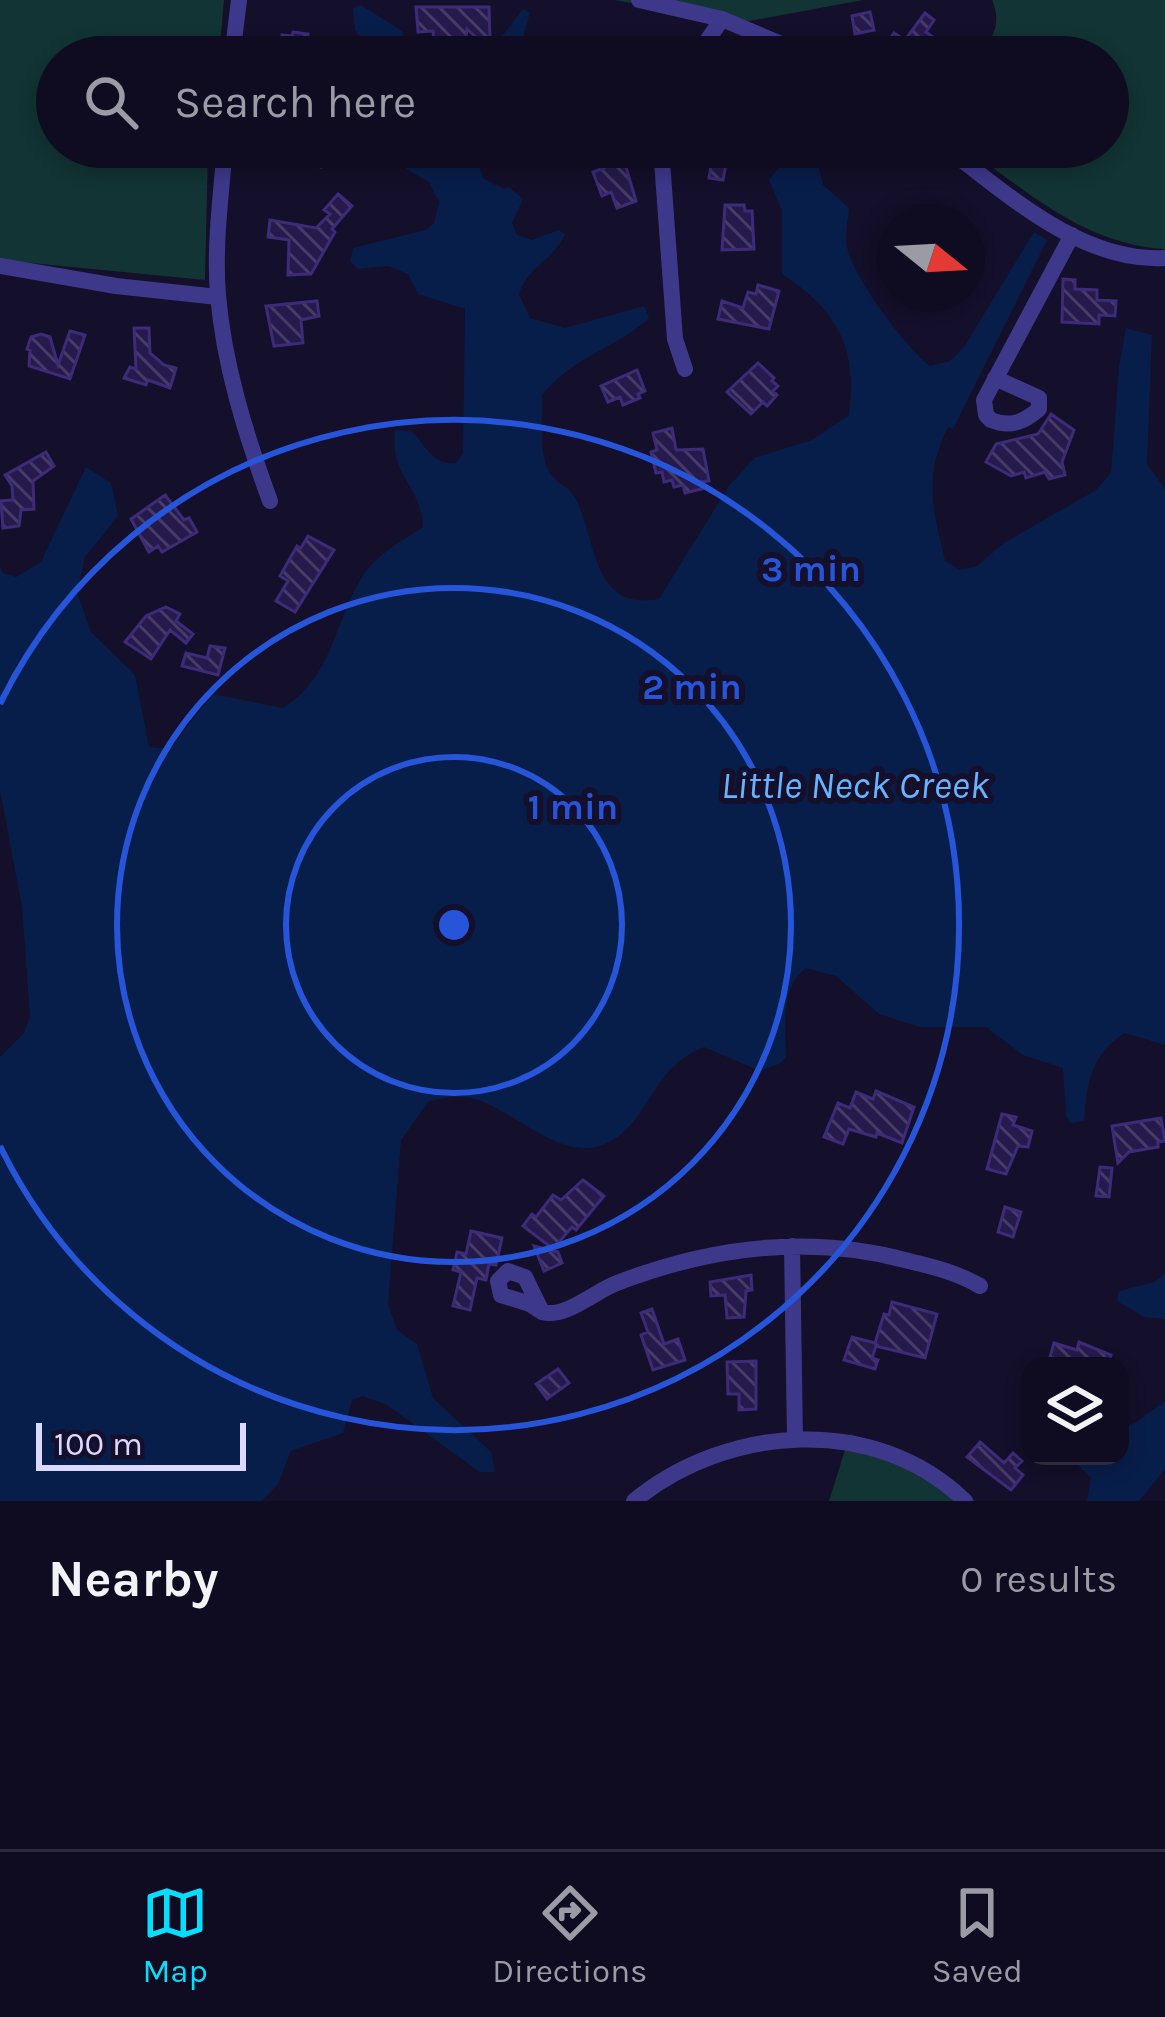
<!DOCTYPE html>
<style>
body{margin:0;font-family:Karla,sans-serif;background:#181429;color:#f1f3f6}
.controls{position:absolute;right:36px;bottom:36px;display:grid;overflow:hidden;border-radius:24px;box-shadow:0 6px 18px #0003}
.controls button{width:108px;height:108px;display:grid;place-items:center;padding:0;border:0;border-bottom:3px solid #2f2b3e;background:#0f0b20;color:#f1f3f6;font:60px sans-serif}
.compass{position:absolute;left:877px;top:204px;width:108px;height:108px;border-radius:50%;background:#0f0b20;box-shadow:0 6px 18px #0003;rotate:108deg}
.scale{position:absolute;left:36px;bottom:30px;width:210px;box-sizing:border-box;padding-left:12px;border:6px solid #ddd8ff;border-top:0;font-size:33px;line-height:42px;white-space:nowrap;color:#ddd8ff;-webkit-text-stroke:9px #140f2a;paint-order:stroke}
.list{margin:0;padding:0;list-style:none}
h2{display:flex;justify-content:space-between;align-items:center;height:156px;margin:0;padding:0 48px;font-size:51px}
h2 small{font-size:39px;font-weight:400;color:#9b9ba5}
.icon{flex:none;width:66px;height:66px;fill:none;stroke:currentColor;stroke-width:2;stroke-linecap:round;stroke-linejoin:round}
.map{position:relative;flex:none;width:1165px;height:1501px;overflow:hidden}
.search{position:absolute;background:#0f0b20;box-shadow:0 6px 18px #0003;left:36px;right:36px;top:36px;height:132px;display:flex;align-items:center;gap:30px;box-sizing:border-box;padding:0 42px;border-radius:66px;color:#9b9ba5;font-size:45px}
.sheet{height:348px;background:#0f0b20}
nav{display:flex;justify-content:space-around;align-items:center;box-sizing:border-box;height:168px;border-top:3px solid #2f2b3e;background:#0f0b20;font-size:33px;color:#9b9ba5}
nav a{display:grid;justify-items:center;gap:6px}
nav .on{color:#04deff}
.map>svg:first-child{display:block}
.green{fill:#123434}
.water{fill:#081e4a}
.building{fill:url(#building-back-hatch);stroke:#3d2b79;stroke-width:3}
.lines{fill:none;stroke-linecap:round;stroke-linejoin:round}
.minor{stroke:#3e388b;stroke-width:16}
.ring{fill:none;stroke:#2755da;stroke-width:6}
.labels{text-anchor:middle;stroke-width:12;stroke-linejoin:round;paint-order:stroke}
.water-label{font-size:39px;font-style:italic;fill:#66b3ff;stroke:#140f2a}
.centre{fill:#2755da;stroke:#140f2a;stroke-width:6}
.ring-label{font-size:36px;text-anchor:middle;font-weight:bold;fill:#2755da;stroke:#140f2a;stroke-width:12;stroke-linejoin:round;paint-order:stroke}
</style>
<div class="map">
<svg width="1165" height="1501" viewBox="0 0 1165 1501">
<defs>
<pattern id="building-back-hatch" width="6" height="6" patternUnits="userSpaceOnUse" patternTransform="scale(3)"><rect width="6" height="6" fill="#261a4c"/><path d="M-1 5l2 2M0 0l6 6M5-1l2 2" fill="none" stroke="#453b67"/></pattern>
</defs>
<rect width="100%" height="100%" fill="#140f2a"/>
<path class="green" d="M0,0H224L219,57H57V147H208L205,280L0,260Z
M615,0H863L739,23Z
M992,0H1165V249C1085,245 1027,191 964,147H1108V57H980C993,37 1002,23 992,0Z
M850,1434C895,1450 939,1468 975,1501H829Z"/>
<path class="water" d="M361,5L402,31L411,57H379L355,30L353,8Z
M523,9L530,13L523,37L509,57H486Z
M413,147H470L484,179L504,189L509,187L523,199L512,223L517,235L532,240L559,230L565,234C556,258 527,267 519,294L530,318L565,328L644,306L649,318C613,351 576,354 542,395C543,418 537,459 553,477C560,485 570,488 574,496C597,536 590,612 659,599L729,486L754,458L812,440L849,415C858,347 837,310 782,274V211L769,180L784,160L803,147L815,152L823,185L849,208C848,220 844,236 847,247C853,277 906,348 930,366L950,361L964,347L1034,232L1047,240L953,429L948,427C923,476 933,510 945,560L959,570L977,566L1004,543L1096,490L1111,473L1119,366L1126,328L1152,335L1147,464L1165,489V1045L1125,1033C1091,1054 1087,1083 1084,1121L1071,1123L1066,1116L1063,1068L1023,1055L986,1027H920L879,1014L836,976L806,968C779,990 786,1025 786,1057L779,1064L760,1071L704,1047C649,1068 650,1125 605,1144C558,1164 511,1105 467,1097C455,1095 441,1099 429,1101L401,1140L388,1304L397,1330L417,1344L433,1398L491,1452L495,1472H480L387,1405L363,1396L352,1400L343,1433L291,1451L278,1484L262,1501H0V1057L24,1033L30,1016L22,907L0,790V567L3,573L16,577L41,562L86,467L111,483L118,516L85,557L77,593L91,632L135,675L149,747L169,749L213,694L283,708C330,679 334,627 359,582C373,556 399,543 423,527C421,485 389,476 395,430L412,431C425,446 435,467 457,463L463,452L465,309L418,294L408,274L388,266L358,269L350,261L353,248L426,230L434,223L439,202L429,182L406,169L402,151Z
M1165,1274V1319L1144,1317L1117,1301L1119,1291L1154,1282Z
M1165,1401V1469L1139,1501H1087L1091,1478L1069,1456H1120V1428L1135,1423Z"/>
<path class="building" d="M416,7H489L490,39L479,40L467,29L465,44L454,45V40L434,41L433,31L418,32Z
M870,12L874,30L855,34L852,16Z
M925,13L934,20L926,32L950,49L944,57H900L885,46L894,33L905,40Z
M293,32L308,34L305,57H279L282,35L292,36Z
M320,147H355L357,160L321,167L317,151Z
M627,147H636L642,161L626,167L636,201L617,208L611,192L602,196L593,172L604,168L600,157Z
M692,147H733L724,152L727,159L723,180L709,178L712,159L701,165Z
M338,194L352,206L332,229L335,232L311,274L288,275L289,240L268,237L270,220L316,228L330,214L324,210Z
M725,205H744L745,211H752L754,249L722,250Z
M1063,279L1075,280V289L1097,290V300L1116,301L1115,316L1099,315V324L1062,322Z
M758,285L779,291L769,329L718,319L722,301L743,308L748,292L756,294Z
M317,301L319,316L301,320L303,343L274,346L266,306Z
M134,328H149L150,353L164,365L176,368L170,388L148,380L146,385L124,378L130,367L136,369Z
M70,331L85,335L70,379L29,366L30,350L27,349L31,337L41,334L50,337L58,365Z
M758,363L774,378L772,381L778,386L773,391L777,395L767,406L763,402L751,414L727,392Z
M637,370L645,391L638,394L640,398L623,405L620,397L608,402L601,386Z
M1051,414L1074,430L1062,462L1065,475L1049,479L1045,472L1026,478L1024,472L1011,476L986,462L996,444L1038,434Z
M672,428L676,450L703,449L709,481L700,482L702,489L685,493L683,485L674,487L672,480L664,482L662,472L656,473L651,452L657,450L653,433Z
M46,452L54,466L33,481L34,509L21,510L19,526L3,528L1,501L13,500L12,486L5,475Z
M165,495L184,520L189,518L197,532L162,552L158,546L149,552L131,519Z
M308,536L334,550L295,612L276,601L288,581L280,576L297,546L301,548Z
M166,607L180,614L176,621L193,634L186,643L170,630L151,659L125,642L146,616Z
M210,646L225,648L218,675L182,666L186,653L207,658Z
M876,1091L914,1107L902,1143L877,1133L876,1137L849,1129L843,1144L824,1137L838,1103L850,1108L856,1092L873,1099Z
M1002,1114L1016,1117L1013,1125L1032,1131L1028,1147L1018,1146L1006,1174L987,1169Z
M1161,1118L1165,1141L1158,1142V1147L1129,1152L1118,1163L1112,1126Z
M1100,1167L1112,1168L1109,1197L1096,1196Z
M583,1180L604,1196L576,1230L572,1227L553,1249L523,1226L532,1214L536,1217L553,1195L561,1200Z
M1005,1207L1021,1212L1013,1237L998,1232Z
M471,1231L502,1238L496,1265L489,1264L486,1280L477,1278L470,1310L453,1306L461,1272L453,1270L457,1252L466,1254Z
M534,1246L558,1252L562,1263L544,1271Z
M751,1275L752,1290L746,1291L744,1317L727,1318L725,1295L711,1296L710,1282Z
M892,1302L937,1314L925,1358L876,1346L872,1358L878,1360L875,1369L844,1360L852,1337L875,1343L884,1314L889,1315Z
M652,1309L664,1344L678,1339L685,1360L653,1370L641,1335L648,1332L641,1313Z
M1079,1342L1111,1355L1107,1366H1067L1049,1361L1054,1343L1077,1350Z
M756,1361V1409L739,1410V1394H728L727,1362Z
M558,1369L569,1383L547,1399L536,1384Z
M980,1442L1004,1463L1013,1453L1022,1461L1015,1468L1023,1475L1011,1490L967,1457Z"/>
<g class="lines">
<path class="minor" d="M639,0L722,19L812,57
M232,57L239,0
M696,57L722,19
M225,147C221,196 214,246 218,295C224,366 246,435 270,501
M661,147L675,339L685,369
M945,147C1007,194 1082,263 1165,258
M0,266L116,286L218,297
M995,378L1039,398V409C1024,422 1010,428 991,420L986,415L984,400L1072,235
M792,1246L795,1439
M508,1271L525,1277L542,1312L530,1304L501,1295L498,1281Z
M542,1312C565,1319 595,1291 617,1283C713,1246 810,1234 909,1261C934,1267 958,1273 980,1286
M634,1501C726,1425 875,1413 965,1501"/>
</g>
<g class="ring">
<circle cx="454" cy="925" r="168"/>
<circle cx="454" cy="925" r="337"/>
<path d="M0 704A505 505 0 1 1 0 1146"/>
</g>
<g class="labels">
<g class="water-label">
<text x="855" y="798">Little Neck Creek</text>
</g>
</g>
<circle cx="454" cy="925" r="18" class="centre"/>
<g class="ring-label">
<text x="811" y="581">3 min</text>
<text x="692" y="699">2 min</text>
<text x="573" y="819">1 min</text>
</g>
</svg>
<div class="controls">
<button><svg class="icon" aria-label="layers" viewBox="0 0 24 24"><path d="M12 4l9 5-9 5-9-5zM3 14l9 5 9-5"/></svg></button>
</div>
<svg class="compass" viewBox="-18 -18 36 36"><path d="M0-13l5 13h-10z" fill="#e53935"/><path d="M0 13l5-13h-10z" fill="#9b9ba5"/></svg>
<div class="scale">100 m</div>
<div class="search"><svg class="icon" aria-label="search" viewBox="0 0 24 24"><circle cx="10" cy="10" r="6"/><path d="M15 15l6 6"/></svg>Search here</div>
</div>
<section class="sheet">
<h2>Nearby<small>0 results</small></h2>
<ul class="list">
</ul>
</section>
<nav>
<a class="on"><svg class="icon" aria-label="map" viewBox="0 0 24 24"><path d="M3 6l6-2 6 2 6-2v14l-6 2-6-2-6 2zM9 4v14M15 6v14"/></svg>Map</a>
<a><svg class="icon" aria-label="directions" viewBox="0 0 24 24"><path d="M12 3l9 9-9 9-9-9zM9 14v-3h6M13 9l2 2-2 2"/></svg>Directions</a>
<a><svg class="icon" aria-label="saved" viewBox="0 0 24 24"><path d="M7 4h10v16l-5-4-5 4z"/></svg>Saved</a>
</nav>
